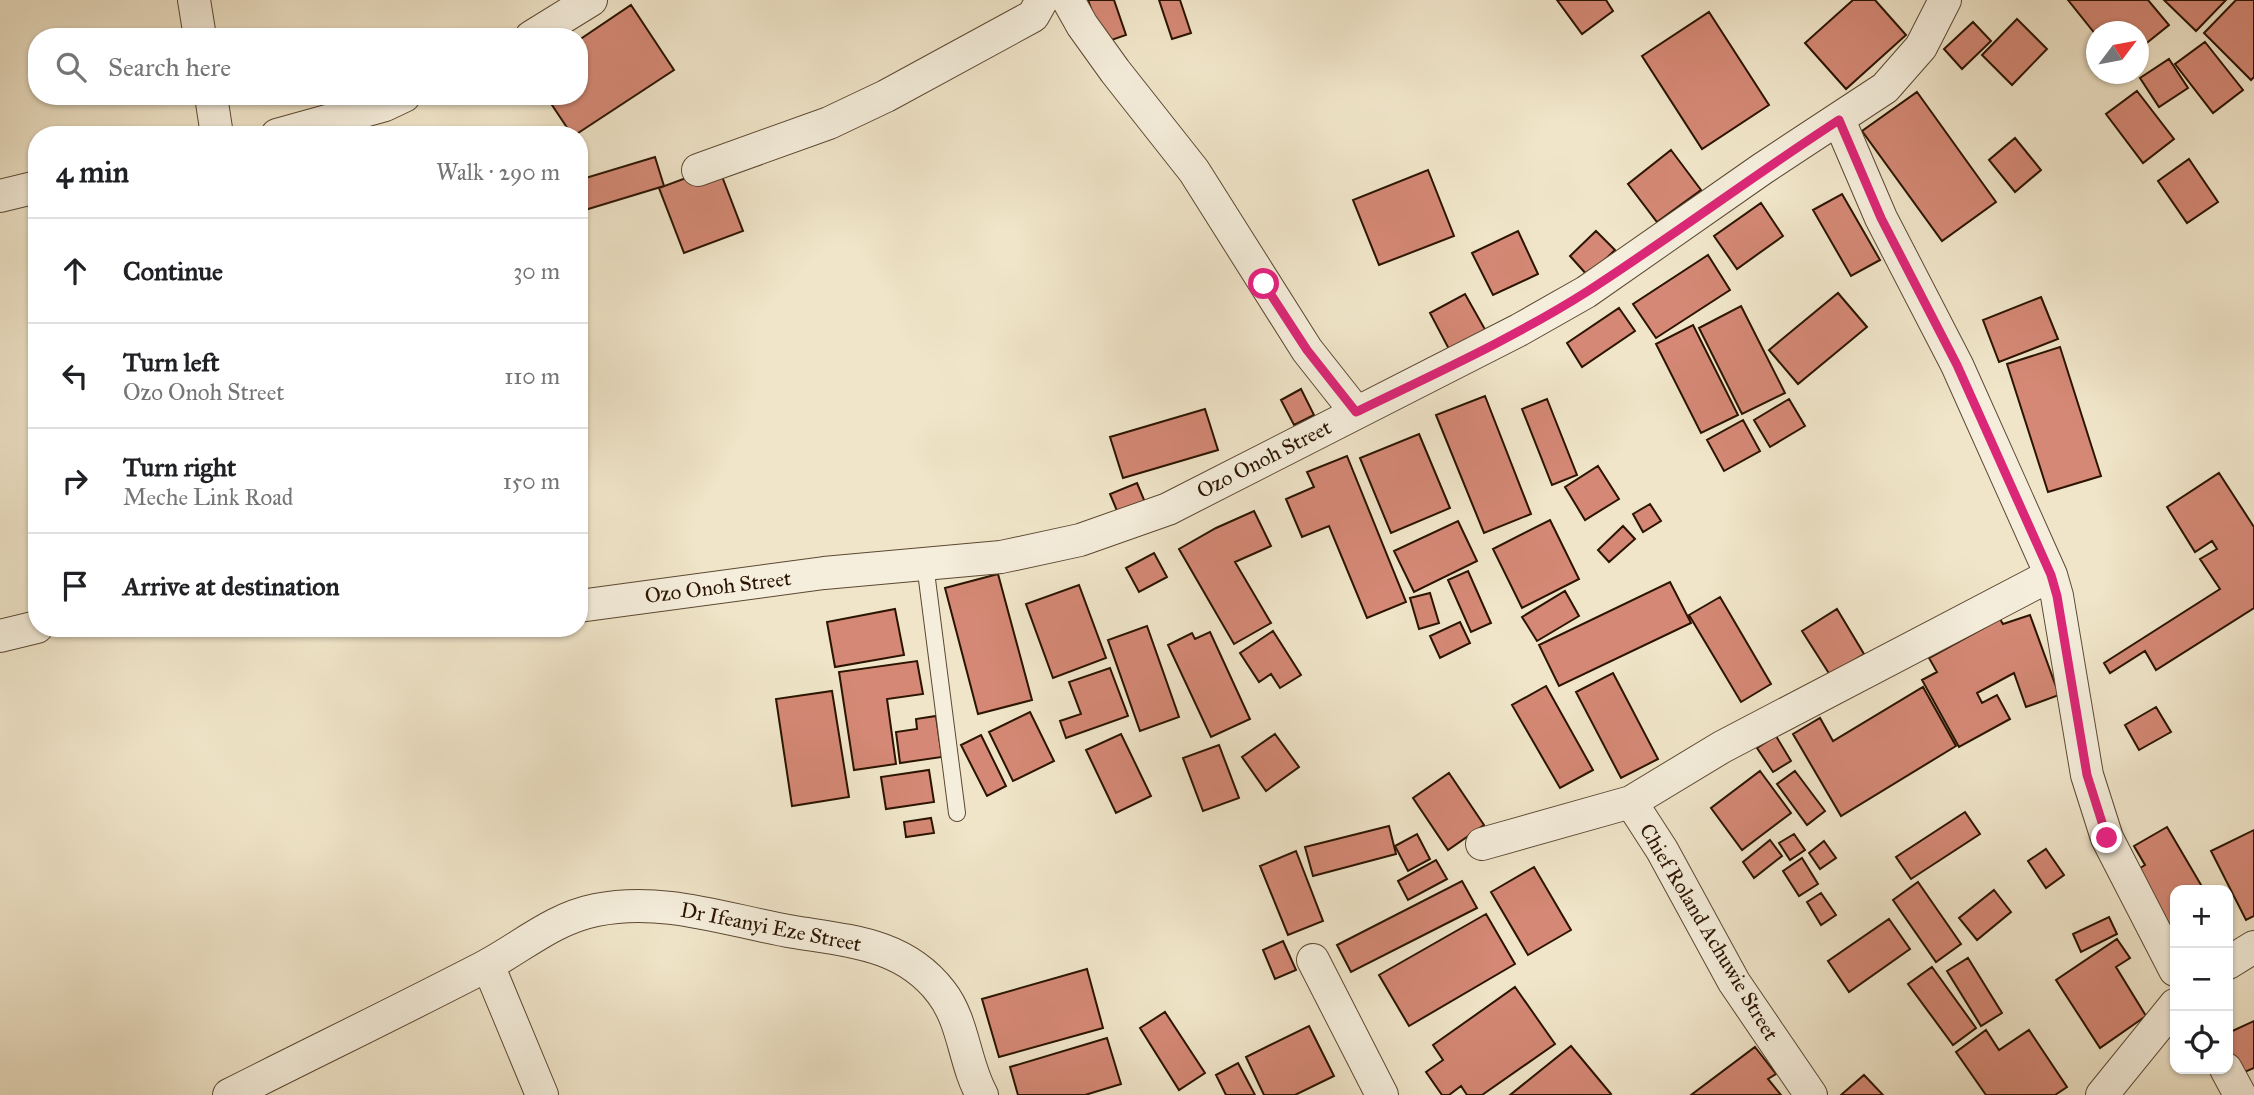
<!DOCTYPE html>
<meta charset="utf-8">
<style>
body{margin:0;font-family:"IM FELL Great Primer",serif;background:#f6f6f6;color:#202124}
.controls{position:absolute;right:21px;bottom:21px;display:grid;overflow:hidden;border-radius:14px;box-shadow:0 2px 5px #0004}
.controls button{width:63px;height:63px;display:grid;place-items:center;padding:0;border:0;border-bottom:2px solid #e0e0e0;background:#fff;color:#202124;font:35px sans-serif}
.compass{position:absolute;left:2086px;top:21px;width:63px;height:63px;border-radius:50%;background:#fff;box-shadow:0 2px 5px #0004;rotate:58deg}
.stop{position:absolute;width:21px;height:21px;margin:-16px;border:5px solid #db2777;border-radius:50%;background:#fff}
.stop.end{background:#db2777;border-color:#fff;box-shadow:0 2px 7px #0008}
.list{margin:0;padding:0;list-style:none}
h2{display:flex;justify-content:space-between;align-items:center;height:91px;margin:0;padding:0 28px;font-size:30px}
h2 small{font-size:23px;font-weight:400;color:#757577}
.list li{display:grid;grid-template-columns:46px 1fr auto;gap:21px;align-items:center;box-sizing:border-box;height:105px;padding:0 28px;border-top:2px solid #e0e0e0}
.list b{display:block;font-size:26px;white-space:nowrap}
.list p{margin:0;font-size:23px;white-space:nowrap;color:#757577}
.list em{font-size:23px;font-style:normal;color:#757577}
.icon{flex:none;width:38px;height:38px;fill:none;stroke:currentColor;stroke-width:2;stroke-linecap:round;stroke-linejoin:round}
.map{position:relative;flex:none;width:2254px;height:1095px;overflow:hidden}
.search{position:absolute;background:#fff;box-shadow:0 2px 5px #0004;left:28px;top:28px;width:560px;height:77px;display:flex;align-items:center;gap:18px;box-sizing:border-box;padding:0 24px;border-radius:28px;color:#757577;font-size:26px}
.panel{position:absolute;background:#fff;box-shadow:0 2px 5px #0004;left:28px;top:126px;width:560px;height:511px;border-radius:28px}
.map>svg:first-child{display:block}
.building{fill:#d48875;stroke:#2b1400;stroke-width:2}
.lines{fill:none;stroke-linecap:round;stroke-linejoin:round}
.service-casing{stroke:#5c4832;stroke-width:18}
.minor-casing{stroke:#5c4832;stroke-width:34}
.service{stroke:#f5eedc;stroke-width:16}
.minor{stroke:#f5eedc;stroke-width:32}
.route{stroke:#db2777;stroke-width:9}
.labels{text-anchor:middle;stroke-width:6;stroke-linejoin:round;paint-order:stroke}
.street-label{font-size:21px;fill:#2b1400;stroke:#f5eedc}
</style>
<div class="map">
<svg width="2254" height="1095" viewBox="0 0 2254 1095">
<rect width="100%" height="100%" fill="#f0e5c9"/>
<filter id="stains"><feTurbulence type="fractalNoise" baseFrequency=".00286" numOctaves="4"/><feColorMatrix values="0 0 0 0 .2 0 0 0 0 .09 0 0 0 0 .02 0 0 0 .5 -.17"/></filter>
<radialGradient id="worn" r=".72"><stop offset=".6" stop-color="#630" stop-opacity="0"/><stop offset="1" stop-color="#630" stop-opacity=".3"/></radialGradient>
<path class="building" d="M1088,0H1114L1126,35L1103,43Z
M1159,0H1180L1191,33L1172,39Z
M1557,0H1606L1613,11L1582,34Z
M1853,0H1875L1906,35L1846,89L1805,43Z
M2068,0H2148L2169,25L2138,50V32H2096V35Z
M2164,0H2226L2196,31Z
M2236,0H2254V77L2251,80L2204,33Z
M631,5L674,70L575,135H572L546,96H579V40Z
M1709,12L1769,105L1702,149L1642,56Z
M2017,19L2047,49L2012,85L1982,55Z
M1973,22L1991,41L1962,69L1944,49Z
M2205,42L2243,90L2213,113L2175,64Z
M2169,59L2188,88L2159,107L2140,78Z
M2137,91L2174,139L2143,163L2106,114Z
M1917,92L1996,202L1942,241L1862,131Z
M2015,138L2041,170L2015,192L1989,160Z
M1671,150L1701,190L1657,222L1628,184Z
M655,157L664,186L585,210L579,193V180Z
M2189,159L2218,202L2187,223L2158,181Z
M718,166L743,231L684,253L659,188Z
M1428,170L1454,236L1379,265L1353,200Z
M1842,194L1880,260L1851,276L1813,210Z
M1761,203L1783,236L1737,269L1714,236Z
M1518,231L1538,274L1493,295L1472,253Z
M1596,231L1615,250L1588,276L1570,256Z
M1708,255L1730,290L1656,338L1633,304Z
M1838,293L1867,327L1798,384L1769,350Z
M1465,294L1487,333L1451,353L1430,313Z
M2041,297L2058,339L1999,362L1983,320Z
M1741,306L1785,393L1742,414L1699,328Z
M1619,308L1635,331L1582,367L1567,343Z
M1693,325L1738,415L1701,433L1656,344Z
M2060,347L2101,476L2048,492L2007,364Z
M1301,389L1314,415L1294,425L1281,400Z
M1485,396L1531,514L1484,533L1436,415Z
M1547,399L1577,475L1552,485L1522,409Z
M1789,399L1805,426L1770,447L1754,420Z
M1205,409L1218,450L1123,478L1110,437Z
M1743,420L1760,451L1724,471L1707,440Z
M1419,434L1450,508L1391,533L1360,458Z
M1347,456L1406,602L1367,618L1329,526L1302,537L1286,499L1314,487L1307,472Z
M1598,466L1619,499L1585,520L1565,487Z
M2219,473L2254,527V608L2156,670L2145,651L2110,673L2104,663L2220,589L2200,559L2217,549L2212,541L2195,552L2167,507Z
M1137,483L1147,507L1120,518L1110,494Z
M1650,504L1661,521L1643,532L1633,514Z
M1254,511L1271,546L1235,562L1271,623L1234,644L1179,549L1216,528Z
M1550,520L1579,579L1522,608L1493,549Z
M1458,521L1477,561L1414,592L1394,551Z
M1623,526L1635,539L1609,562L1598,550Z
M1154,553L1167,577L1139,592L1126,568Z
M1468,571L1491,623L1471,632L1448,580Z
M998,574L1032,700L978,714L945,588Z
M1670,582L1691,623L1559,686L1539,645Z
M1079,585L1106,658L1053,678L1026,604Z
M1565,591L1579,616L1537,641L1522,617Z
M1430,593L1439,623L1419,629L1410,598Z
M1720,597L1771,684L1741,702L1689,615Z
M895,609L904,655L835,667L827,622Z
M1837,609L1864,654L1830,675L1802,631Z
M2030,615L2059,695L2026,707L2014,673L1977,693L1982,703L1997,695L2010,719L1959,747L1922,680L1937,672L1929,658L2000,619L2003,624Z
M1460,622L1470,643L1440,658L1430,636Z
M1147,626L1179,717L1140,731L1108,640Z
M1273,631L1301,675L1280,688L1271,674L1259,682L1240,653Z
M1210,632L1250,719L1211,737L1168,645L1192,633L1195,639Z
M917,661L923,694L887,699L896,764L854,770L839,672Z
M1110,668L1128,716L1066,738L1060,721L1081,714L1069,682Z
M1613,673L1658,759L1621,778L1576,692Z
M1546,686L1593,770L1560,788L1512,705Z
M1923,687L1956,746L1841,816L1793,734L1820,718L1833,741Z
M832,691L849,797L792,806L776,699Z
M2156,707L2171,732L2139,750L2125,725Z
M1030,712L1054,761L1013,781L989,732Z
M936,716L942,757L900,763L896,732L917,729L916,719Z
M1121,734L1151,796L1116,813L1086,750Z
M1275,734L1299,767L1266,791L1242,757Z
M981,735L1006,786L987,796L961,745Z
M1776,736L1791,761L1773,772L1757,748Z
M1219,745L1239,798L1203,811L1183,758Z
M929,770L934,802L886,809L881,777Z
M1760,771L1791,813L1742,850L1711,808Z
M1795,771L1825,811L1807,825L1777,784Z
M1449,773L1484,825L1448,850L1413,798Z
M1965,812L1980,834L1911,879L1896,857Z
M931,818L934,833L906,837L904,822Z
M1389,826L1396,854L1313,876L1305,847Z
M2167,827L2204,890H2175V948L2132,873L2145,865L2134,846Z
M2254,830V916L2246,920L2211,851Z
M1417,834L1430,859L1408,871L1395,846Z
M1794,834L1805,850L1790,860L1779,843Z
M1770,840L1782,856L1754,878L1743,862Z
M1824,841L1836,858L1820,869L1809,853Z
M2046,849L2064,875L2046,888L2028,861Z
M1296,851L1323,921L1288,935L1260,866Z
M1802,858L1818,884L1799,896L1783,871Z
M1436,860L1447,879L1408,900L1398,881Z
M1534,867L1571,930L1528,955L1491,892Z
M1462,881L1477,908L1351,972L1337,945Z
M1918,882L1961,944L1936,962L1893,900Z
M1994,890L2011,912L1977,940L1959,918Z
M1821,893L1836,915L1821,925L1807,902Z
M1486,914L1515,964L1409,1026L1379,975Z
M2109,917L2117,934L2081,952L2073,934Z
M1889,919L1910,949L1849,992L1828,961Z
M2117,939L2130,958L2116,967L2146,1016L2100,1048L2056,980Z
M1283,941L1296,970L1275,979L1263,950Z
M1968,958L2002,1013L1981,1026L1947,971Z
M1932,967L1976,1028L1953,1045L1908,984Z
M1087,969L1103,1028L999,1057L982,999Z
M1515,987L1555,1044L1482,1095H1467L1461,1086L1449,1095H1442L1426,1072L1443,1060L1433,1045Z
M1165,1012L1205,1073L1179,1090L1140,1028Z
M2254,1021V1068L2240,1074L2228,1046V1033Z
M1309,1026L1334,1076L1295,1095H1264L1246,1057Z
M1986,1030L1999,1050L2029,1030L2067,1087L2055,1095H1986L1956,1052Z
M1107,1038L1121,1084L1085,1095H1018L1010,1067Z
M1571,1046L1611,1094L1609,1095H1510Z
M1755,1047L1776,1074L1768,1079L1781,1095H1691Z
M1238,1063L1255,1095H1226L1216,1075Z
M1864,1075L1883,1095H1841Z"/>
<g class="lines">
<g class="service-casing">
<path id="service" d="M925,564L957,813"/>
</g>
<g class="minor-casing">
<path id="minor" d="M194,0L200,37
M1068,0L1082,25L1115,71L1194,171L1307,350L1356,412
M531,37L591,0
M211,96L217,135
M1839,120L1881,218L1957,365L2051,575L2057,596L2087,775L2107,838L2175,970
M277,135L385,105L404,96
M698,170L829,123L886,96L1033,16L1042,0
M0,196L37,187
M579,606L824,573L1001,557L1080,540L1168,509L1519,330L1586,292L1762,169L1885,88L1921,47L1945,0
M0,636L37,627
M1631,802L1662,850L1734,982L1811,1095
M1482,844L1631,802L1722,747L2051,575
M1313,960L1382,1095
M2228,963L2254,947
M488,965L542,1095
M2226,1069L2240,1095
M229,1095C314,1052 399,1011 484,967C522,947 552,919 596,910C664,896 729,921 794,932C850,941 904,944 941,992C964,1021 964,1063 982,1095
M2102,1095L2175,1005"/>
</g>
<use href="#service" class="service"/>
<use href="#minor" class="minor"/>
</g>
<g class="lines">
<path class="route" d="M1264,284L1307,350L1356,412C1434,374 1514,338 1588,291C1673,236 1754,175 1839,120L1881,218L1957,365L2051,575L2057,596L2087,775L2107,838"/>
</g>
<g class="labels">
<g class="street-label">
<text transform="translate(1264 459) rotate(-27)" y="7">Ozo Onoh Street</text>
<text transform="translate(718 587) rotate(-7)" y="7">Ozo Onoh Street</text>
<text transform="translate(771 927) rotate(11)" y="7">Dr Ifeanyi Eze Street</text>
<text transform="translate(1709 932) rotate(59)" y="7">Chief Roland Achuwie Street</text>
</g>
</g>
<rect width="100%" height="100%" filter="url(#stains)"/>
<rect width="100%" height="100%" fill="url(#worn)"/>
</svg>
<div class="controls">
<button>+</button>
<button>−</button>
<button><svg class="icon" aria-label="locate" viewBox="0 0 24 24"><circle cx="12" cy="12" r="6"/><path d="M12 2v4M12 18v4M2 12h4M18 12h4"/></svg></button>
</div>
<svg class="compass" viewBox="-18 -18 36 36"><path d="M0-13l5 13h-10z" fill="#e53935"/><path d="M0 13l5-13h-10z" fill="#757577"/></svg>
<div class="stop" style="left:1264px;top:284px"></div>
<div class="stop end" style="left:2107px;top:838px"></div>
<div class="search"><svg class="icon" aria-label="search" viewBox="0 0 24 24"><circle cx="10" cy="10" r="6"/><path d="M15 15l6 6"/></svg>Search here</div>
<section class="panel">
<h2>4 min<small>Walk · 290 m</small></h2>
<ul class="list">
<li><svg class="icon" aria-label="ahead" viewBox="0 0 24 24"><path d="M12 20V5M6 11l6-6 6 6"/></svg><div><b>Continue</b></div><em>30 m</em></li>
<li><svg class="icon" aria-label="left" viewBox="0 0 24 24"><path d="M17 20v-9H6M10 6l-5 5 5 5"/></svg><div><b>Turn left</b><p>Ozo Onoh Street</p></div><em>110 m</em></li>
<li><svg class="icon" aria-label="right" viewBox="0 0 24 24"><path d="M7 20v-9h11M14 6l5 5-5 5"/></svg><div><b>Turn right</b><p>Meche Link Road</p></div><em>150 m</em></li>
<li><svg class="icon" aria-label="arrive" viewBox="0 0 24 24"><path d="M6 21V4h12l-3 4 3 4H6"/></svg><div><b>Arrive at destination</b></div></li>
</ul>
</section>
</div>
